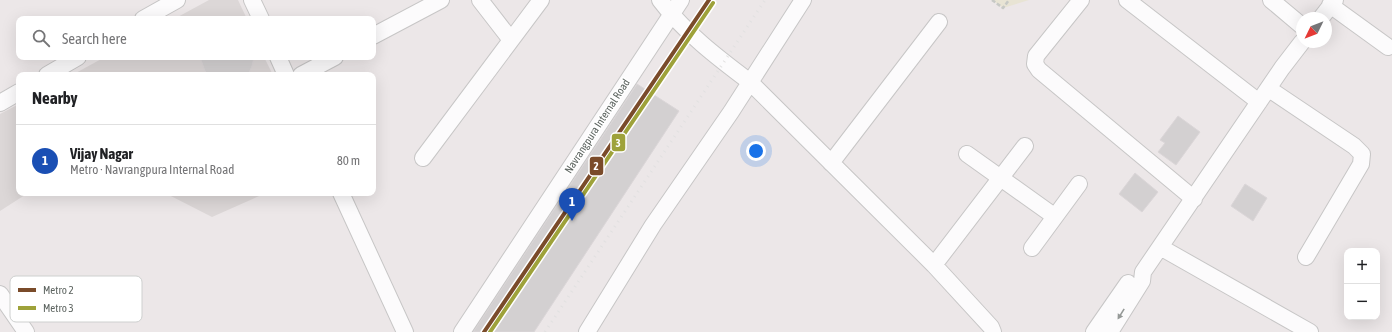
<!DOCTYPE html>
<meta charset="utf-8">
<style>
body{margin:0;font-family:"Asap Condensed",sans-serif;background:#f6f6f6;color:#202124}
.controls{position:absolute;right:12px;bottom:12px;display:grid;overflow:hidden;border-radius:8px;box-shadow:0 4px 16px #0002}
.controls button{width:36px;height:36px;display:grid;place-items:center;padding:0;border:0;border-bottom:1px solid #e0e0e0;background:#fff;color:#202124;font:20px sans-serif}
.compass{position:absolute;left:1296px;top:12px;width:36px;height:36px;border-radius:50%;background:#fff;box-shadow:0 4px 16px #0002;rotate:227deg}
.you{position:absolute;left:756px;top:151px;width:14px;height:14px;margin:-10px;border:3px solid #fff;border-radius:50%;background:#1a73e8;box-shadow:0 0 0 6px #1a73e833}
.badge{display:grid;place-items:center;width:26px;height:26px;border-radius:50%;background:#8f9290;color:#fff;font-size:13px;font-weight:700}
.pin{position:absolute;translate:-50% -33px;filter:drop-shadow(0 1px 2px #0008)}
.pin::after{content:'';position:absolute;top:21px;width:14px;height:12px;background:inherit;clip-path:polygon(0 0,100% 0,50% 100%)}
.list{margin:0;padding:0;list-style:none}
h2{display:flex;justify-content:space-between;align-items:center;height:52px;margin:0;padding:0 16px;font-size:17px}
h2 small{font-size:13px;font-weight:400;color:#757577}
.list li{display:grid;grid-template-columns:26px 1fr auto;gap:12px;align-items:center;box-sizing:border-box;height:72px;padding:0 16px;border-top:1px solid #e0e0e0}
.list b{display:block;font-size:15px;white-space:nowrap}
.list p{margin:0;font-size:13px;white-space:nowrap;color:#757577}
.list em{font-size:13px;font-style:normal;color:#757577}
.icon{flex:none;width:22px;height:22px;fill:none;stroke:currentColor;stroke-width:2;stroke-linecap:round;stroke-linejoin:round}
.map{position:relative;flex:none;width:1392px;height:332px;overflow:hidden}
.search{position:absolute;background:#fff;box-shadow:0 4px 16px #0002;left:16px;top:16px;width:360px;height:44px;display:flex;align-items:center;gap:10px;box-sizing:border-box;padding:0 14px;border-radius:8px;color:#757577;font-size:15px}
.panel{position:absolute;background:#fff;box-shadow:0 4px 16px #0002;left:16px;top:72px;width:360px;height:124px;border-radius:8px}
.map>svg:first-child{display:block}
.industrial{fill:#dcd7d7}
.green{fill:#e8e4d4}
.building{fill:#d3d0d1;stroke:#dbd6d8}
.lines{fill:none;stroke-linecap:round;stroke-linejoin:round}
.minor-casing{stroke:#c7c6c6;stroke-width:18}
.path{stroke:#c7c9c5;stroke-width:2.5;stroke-dasharray:4 2;stroke-linecap:butt}
.minor{stroke:#fcfbfc;stroke-width:16}
.rail{stroke:#e1e0e0;stroke-width:3;stroke-dasharray:1 5;stroke-linecap:butt}
.metro-1-casing{stroke:#fff;stroke-width:7}
.metro-2-casing{stroke:#fff;stroke-width:7}
.metro-1{stroke:#7a4b2a;stroke-width:4}
.metro-2{stroke:#9ea23a;stroke-width:4}
.oneway{fill:#959997}
.labels{text-anchor:middle;stroke-width:3;stroke-linejoin:round;paint-order:stroke}
.street-label{font-size:11px;fill:#5d6460;stroke:#fff}
.key{fill:#fff;stroke:#ced0cf;stroke-width:1}
.key-label{font-size:11px;fill:#5d6460}
.line-badge{stroke:#fff;stroke-width:1.5}
.badge-label{font-size:11px;text-anchor:middle;font-weight:bold;fill:#fff}
</style>
<div class="map">
<svg width="1392" height="332" viewBox="0 0 1392 332">
<rect width="100%" height="100%" fill="#ece7e8"/>
<path class="industrial" d="M209,0H238L247,19H174Z
M105,57H264L273,75H72Z
M19,104V193H28L0,211V114Z
M165,193H266L212,217Z"/>
<path class="green" d="M992,0H1029L1003,8Z"/>
<path class="building" d="M200,57H254L252,66L248,75H209L205,71Z
M637,84L679,111L534,332H473Z
M1178,116L1200,132L1176,165L1158,152L1165,143L1160,140Z
M1135,173L1158,192L1142,212L1119,194Z
M1245,184L1267,198L1253,221L1231,206Z"/>
<g class="lines">
<g class="minor-casing">
<path id="minor" d="M252,0L261,19
M480,0L511,40
M660,0C684,32 718,58 750,82L934,265L991,327L993,332
M1081,0L1036,56L1035,64L1039,70L1194,199
M1127,0L1259,102
M1271,0L1302,26
M1330,5L1388,47
M1321,18L1335,0
M143,19L177,0
M373,36L441,0
M278,57L286,75
M47,75L78,57
M301,75L335,57
M1269,89L1354,146L1362,154L1361,164L1306,257
M0,103L19,92
M967,154L1054,216
M423,158L541,0
M831,163L939,22
M341,193L405,332
M1160,247L1310,332
M1032,248L1079,184
M934,265L1025,146
M0,294L26,332
M462,332L681,0
M587,332L653,225L731,112L803,0
M1094,332L1128,283
M1110,332L1142,281L1143,272L1282,68L1302,42"/>
</g>
<path class="path" d="M992,0L1003,8L1009,0"/>
<use href="#minor" class="minor"/>
<path class="rail" d="M545,332L765,0"/>
<g class="metro-1-casing">
<path id="metro-1" d="M484,332L709,0"/>
</g>
<g class="metro-2-casing">
<path id="metro-2" d="M490,332L713,3"/>
</g>
<use href="#metro-1" class="metro-1"/>
<use href="#metro-2" class="metro-2"/>
</g>
<defs><path id="oneway-solid" d="M-6-.8H1V-3.2L6.5 0L1 3.2V.8H-6Z"/></defs>
<use class="oneway" href="#oneway-solid" transform="translate(1121 314) rotate(122)"/>
<g class="labels">
<g class="street-label">
<text transform="translate(597 126) rotate(-57)" y="4">Navrangpura Internal Road</text>
</g>
</g>
<rect x="10" y="276" width="132" height="46" rx="6" class="key"/>
<rect x="18" y="288" width="18" height="4" fill="#7a4b2a"/>
<rect x="18" y="306" width="18" height="4" fill="#9ea23a"/>
<g class="key-label">
<text x="43" y="294">Metro 2</text>
<text x="43" y="312">Metro 3</text>
</g>
<g class="line-badge">
<rect x="611" y="133" width="15" height="19" rx="4" fill="#9ea23a"/>
<rect x="589" y="156" width="15" height="20" rx="4" fill="#7a4b2a"/>
</g>
<g class="badge-label">
<text x="618" y="147">3</text>
<text x="596" y="170">2</text>
</g>
</svg>
<div class="controls">
<button>+</button>
<button>−</button>
</div>
<svg class="compass" viewBox="-18 -18 36 36"><path d="M0-13l5 13h-10z" fill="#e53935"/><path d="M0 13l5-13h-10z" fill="#757577"/></svg>
<div class="you"></div>
<div class="pin badge" style="left:572px;top:221px;background:#1a4fb4">1</div>
<div class="search"><svg class="icon" aria-label="search" viewBox="0 0 24 24"><circle cx="10" cy="10" r="6"/><path d="M15 15l6 6"/></svg>Search here</div>
<section class="panel">
<h2>Nearby<small></small></h2>
<ul class="list">
<li><span class="badge" style="background:#1a4fb4">1</span><div><b>Vijay Nagar</b><p>Metro · Navrangpura Internal Road</p></div><em>80 m</em></li>
</ul>
</section>
</div>
